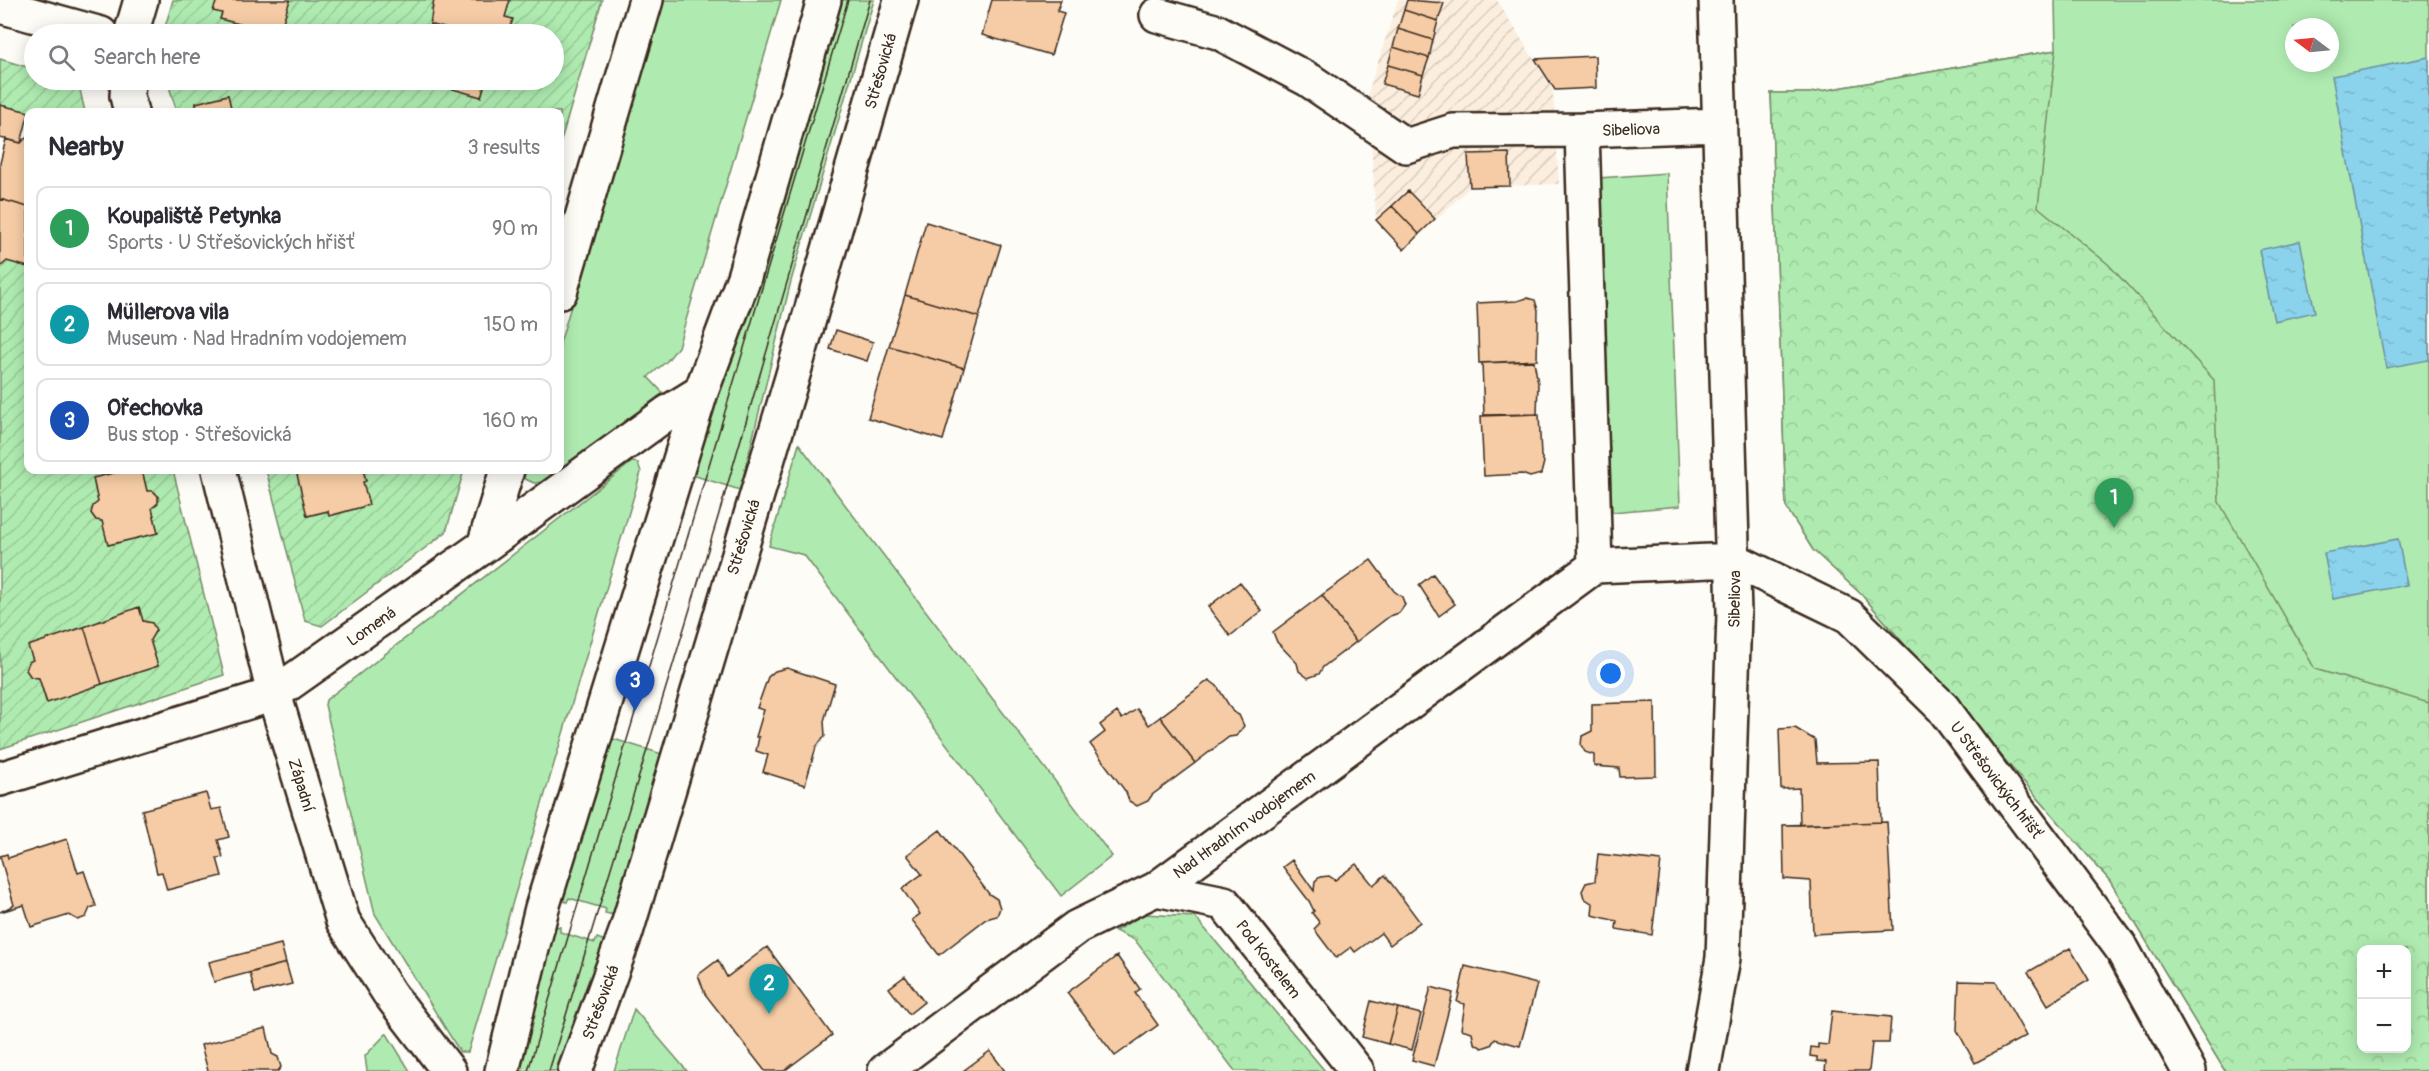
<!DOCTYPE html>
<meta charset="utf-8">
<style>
body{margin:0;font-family:Pangolin,sans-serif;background:#f7f7f7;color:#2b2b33}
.controls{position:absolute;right:18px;bottom:18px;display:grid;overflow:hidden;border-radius:12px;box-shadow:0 3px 15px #0003}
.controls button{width:54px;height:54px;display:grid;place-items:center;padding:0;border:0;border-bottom:2px solid #e1e1e2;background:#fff;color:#2b2b33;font:30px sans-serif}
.compass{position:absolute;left:2285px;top:18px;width:54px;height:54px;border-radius:50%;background:#fff;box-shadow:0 3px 15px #0003;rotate:286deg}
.you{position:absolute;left:1611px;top:674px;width:21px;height:21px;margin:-15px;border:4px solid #fff;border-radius:50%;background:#1a73e8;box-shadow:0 0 0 9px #1a73e833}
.badge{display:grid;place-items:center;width:39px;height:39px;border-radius:50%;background:#0f766e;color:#fff;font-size:20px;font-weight:700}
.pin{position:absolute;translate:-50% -50px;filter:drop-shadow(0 2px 3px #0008)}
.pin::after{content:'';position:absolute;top:32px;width:21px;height:18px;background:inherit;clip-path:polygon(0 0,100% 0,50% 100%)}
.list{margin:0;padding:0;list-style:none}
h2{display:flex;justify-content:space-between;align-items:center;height:78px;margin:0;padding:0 24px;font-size:26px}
h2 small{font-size:20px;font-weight:400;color:#7c7c81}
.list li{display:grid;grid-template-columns:39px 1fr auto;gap:18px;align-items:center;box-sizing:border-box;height:84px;margin:0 12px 12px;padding:0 12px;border:2px solid #e1e1e2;border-radius:12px}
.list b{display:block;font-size:22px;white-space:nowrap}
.list p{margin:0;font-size:20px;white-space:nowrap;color:#7c7c81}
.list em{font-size:20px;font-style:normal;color:#7c7c81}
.icon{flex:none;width:33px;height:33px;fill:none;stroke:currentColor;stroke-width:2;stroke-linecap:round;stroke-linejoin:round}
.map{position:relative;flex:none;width:2429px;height:1071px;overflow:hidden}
.search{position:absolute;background:#fff;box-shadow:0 3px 15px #0003;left:24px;top:24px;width:540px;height:66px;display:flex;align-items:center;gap:15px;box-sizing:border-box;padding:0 21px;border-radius:33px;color:#7c7c81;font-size:22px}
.panel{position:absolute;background:#fff;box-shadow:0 3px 15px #0003;left:24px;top:108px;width:540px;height:366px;border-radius:12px}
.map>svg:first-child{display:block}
.industrial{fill:url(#industrial-furrows)}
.grass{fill:#afebb0;stroke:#758a67;stroke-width:1.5;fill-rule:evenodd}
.forest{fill:url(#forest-crowns);stroke:#758a67;stroke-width:1.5;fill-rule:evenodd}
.garden{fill:url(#garden-furrows);stroke:#758a67;stroke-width:1.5;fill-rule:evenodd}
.water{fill:url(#water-ripples);stroke:#6b8f9a;stroke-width:1.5}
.building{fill:#f5cca5;stroke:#3b2a1e;stroke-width:1.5}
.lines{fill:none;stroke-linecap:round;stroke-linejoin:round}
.minor-casing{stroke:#3b2a1e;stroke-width:38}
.minor{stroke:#fdfcf7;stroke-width:33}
.tram{stroke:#3b2a1e;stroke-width:1.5}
.labels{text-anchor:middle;stroke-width:4.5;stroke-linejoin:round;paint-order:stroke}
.street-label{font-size:16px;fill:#3b2a1e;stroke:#fdfcf7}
</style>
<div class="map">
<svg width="2429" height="1071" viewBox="0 0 2429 1071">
<defs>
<pattern id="industrial-furrows" width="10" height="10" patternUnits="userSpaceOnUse" patternTransform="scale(1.5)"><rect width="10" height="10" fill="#fbeede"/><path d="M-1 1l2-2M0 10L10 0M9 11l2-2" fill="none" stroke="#d8ccbe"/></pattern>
<pattern id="forest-crowns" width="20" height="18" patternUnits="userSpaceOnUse" patternTransform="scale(1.5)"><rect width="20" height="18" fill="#afebb0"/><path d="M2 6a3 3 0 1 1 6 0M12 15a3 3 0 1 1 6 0" fill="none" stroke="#97ca97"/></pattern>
<pattern id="garden-furrows" width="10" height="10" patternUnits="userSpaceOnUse" patternTransform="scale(1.5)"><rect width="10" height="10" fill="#afebb0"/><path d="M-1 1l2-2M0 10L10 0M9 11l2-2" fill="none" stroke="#97ca97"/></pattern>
<pattern id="water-ripples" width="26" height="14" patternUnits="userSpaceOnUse" patternTransform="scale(1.5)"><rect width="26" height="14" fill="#8bd3ed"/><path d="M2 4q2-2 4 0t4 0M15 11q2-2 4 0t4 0" fill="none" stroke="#79b5cb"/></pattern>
</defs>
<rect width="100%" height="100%" fill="#fdfcf7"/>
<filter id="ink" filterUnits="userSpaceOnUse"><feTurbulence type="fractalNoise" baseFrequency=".0167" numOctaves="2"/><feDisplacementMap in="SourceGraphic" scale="12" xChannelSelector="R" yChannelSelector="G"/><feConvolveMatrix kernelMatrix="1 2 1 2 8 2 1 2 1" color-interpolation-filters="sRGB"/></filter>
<g filter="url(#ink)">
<path class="industrial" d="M1398,0H1497L1553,90L1559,184L1470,187L1404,250L1376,220L1368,93Z"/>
<path class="grass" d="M662,0H781L678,347L667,361L648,377L663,393L543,482L534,483L523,478L522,470H560V343Z
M835,0H874L791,281L740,490L686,473Z
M2055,0H2429V962L2406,950H2362L2225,1071L2110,881L1861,594L1813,550L1786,507L1771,93H1810L2056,50ZM2294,27H2330V63H2294Z
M1667,173L1680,506L1612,512L1599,178Z
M799,444L1112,856L1061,896L804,555L769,546Z
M632,462L638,463L641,472L468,1052H460L375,914L325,705L326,700Z
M607,737L662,754L614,915L605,913L606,909L569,898L567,902L557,899Z
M549,925L560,927V932L595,943L597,938L608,942L560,1071H515Z
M634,1009L687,1071H614Z
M386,1034H387L410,1071H367L365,1056Z"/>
<path class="forest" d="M2056,50L2038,207L2108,264L2214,380L2219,502L2315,669L2429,703V1071H2225L2110,881L1861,594L1813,550L1786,507L1771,93H1810ZM2362,950H2406V1048H2362Z
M1144,914L1195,917L1325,1071H1235L1135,940L1115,931Z"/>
<path class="garden" d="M173,0H217L213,11L222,13L220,19L271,34H163Z
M290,0H434L431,9L434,10L427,34H279Z
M510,0H602L560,144V112H232L228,95L196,103L197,112H177L167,80H433L432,82L481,96L486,80H554V34H508L512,19L505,17Z
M0,59L34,69V80L78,81L85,112H29L0,105Z
M7,261L28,267V470H126L93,478L98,502L93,506L91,513L96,520L102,521L109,545L158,533L152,508L159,499L155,492L147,491L142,470H173L224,675L0,749V267ZM139,608L143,621L152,623L156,630L150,640L158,666L46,702L39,678L31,677L26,670L33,660L29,646Z
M266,470H296L308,516L328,511L330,516L369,505L363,482L366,480L363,470H464L446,532L322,626L305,621Z"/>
<path class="water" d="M2429,57V360L2386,368L2332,76Z
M2300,241L2315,312L2274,321L2259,250Z
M2398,539L2407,585L2333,599L2324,553Z"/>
<path class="building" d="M217,0H290L279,34L220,19L222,13L213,11Z
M434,0H510L505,17L513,19L508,34H465L430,24Z
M992,0H1061L1057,11L1064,13L1051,55L982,35Z
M1407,0L1444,3L1438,21L1404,10Z
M1404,10L1438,21L1433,40L1398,29Z
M430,24L465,34H427Z
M1398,29L1433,40L1429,58L1393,47Z
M1393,47L1429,58L1423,75L1388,65Z
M1595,56L1596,88L1555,90L1535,59Z
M1388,65L1423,75L1418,94L1382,84Z
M433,80H486L481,97L432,83Z
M228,95L232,112H197L196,103Z
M0,105L29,112L21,143L0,138Z
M28,136V207L0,199V163L6,139L21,143Z
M1509,153L1510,186L1470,187L1468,154Z
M1408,191L1435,219L1419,234L1392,206Z
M0,199L28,207V267L7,261L0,267Z
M1392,206L1419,234L1404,250L1376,220Z
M926,222L1001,245L979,317L905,295Z
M905,295L979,317L964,368L889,346Z
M1527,298L1535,300L1538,310L1537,360L1479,363L1477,303L1517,301Z
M836,330L873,342L867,361L830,349Z
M889,346L964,368L943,440L868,418Z
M1534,361L1538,383L1537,414L1484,415L1482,363Z
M1539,414L1541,456L1544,462L1541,474L1530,477L1522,474L1484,476L1481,416Z
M126,470H142L147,491H153L158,496V503L152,508L158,533L108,545L102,521L96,520L91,513L93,506L98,502L93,478Z
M296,470H363L366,481L363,482L369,505L329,516L328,511L307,516Z
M1371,560L1394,591L1402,597L1405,605L1399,613L1390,616L1356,642L1322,595Z
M1433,574L1455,604L1439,616L1419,585Z
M1240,582L1262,611L1230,636L1208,607Z
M1322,595L1356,642L1323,667L1319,674L1308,678L1299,671L1297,663L1277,642L1273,632Z
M139,607L143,621L152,623L156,630L150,640L158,666L102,684L84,627Z
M84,627L102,684L47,703L39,678L31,677L26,670L29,662L33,660L28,646Z
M787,668L835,684L824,721L825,736L816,747L805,785L763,772L768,755L756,751L759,737H756L764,710L757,708L768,677L775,671Z
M1209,680L1217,686L1233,712L1239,715L1244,726L1236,736L1229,737L1195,763L1160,717Z
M1655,702L1656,776L1620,777L1619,768L1594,766V755L1585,752L1581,745L1582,736L1592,731V704Z
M1137,709L1149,725L1160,717L1195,763L1152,795L1148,801L1137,806L1129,801L1126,792L1090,744L1105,732L1100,725L1117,712L1122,719Z
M1795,728L1815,740L1817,763L1879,762L1881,822L1800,825L1799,788L1781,789L1779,729Z
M206,793L211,810L221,808L229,837L218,840L223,857L217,858L222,876L167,890L162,872L157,873L142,810Z
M1887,822L1893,930L1813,934L1811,881L1784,879L1783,825Z
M940,830L989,894L997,899L1000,908L997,916L986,919L939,955L912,920L920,914L902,889L922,874L907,855Z
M67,839L78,873L84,871L96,906L90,908L86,917L78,920L69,915L31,927L24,905L0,912L14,905L0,856L7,854L8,858Z
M1598,854L1661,861L1652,935L1616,929L1617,921L1592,915L1593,904L1584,898L1582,891L1586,883L1595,881Z
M1292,860L1314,891L1315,881L1320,877L1329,876L1335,880L1356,864L1373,885L1385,875L1420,922L1390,945L1381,933L1355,952L1351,947L1336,958L1314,929L1320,923L1312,913L1314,911L1309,901L1283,867Z
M281,944L286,963L214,982L209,962Z
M767,947L832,1035L784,1071H765L705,994L698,975L718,960L727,977Z
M2070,948L2089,980L2048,1005L2028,972Z
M1117,956L1140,989L1135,993L1158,1025L1115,1056L1067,993Z
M286,963L292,984L255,993L250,973Z
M1465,966L1537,984L1520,1046L1495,1039L1491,1045L1482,1048L1474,1043L1472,1032L1461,1029L1465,1004L1457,1002Z
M905,976L924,1002L909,1014L889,988Z
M1959,981L1996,982L2026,1036L1975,1063L1957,1030Z
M1431,987L1453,993L1434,1066L1412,1060Z
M1371,1001L1398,1008L1388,1044L1362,1037Z
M1398,1008L1421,1014L1412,1050L1388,1044Z
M1832,1011L1891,1017L1889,1043H1872L1869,1071H1825L1826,1062L1817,1061V1057L1810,1056L1811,1047L1818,1048V1044L1828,1045Z
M266,1028L272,1054L278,1057L281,1067L278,1071H208L201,1045Z
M990,1051L1005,1071H963Z"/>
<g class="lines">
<g class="minor-casing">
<path id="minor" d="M0,6L101,34
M1157,15L1218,32L1309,80L1406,146L1453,131L1582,130
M131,34L141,0
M128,80L127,96L131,112
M560,292L646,0
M219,470L274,694L343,921L389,993L449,1071
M484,546L507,470
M1595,566L1734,560L1849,616L1943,708L2122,949L2189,1071
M1595,566L1582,130L1720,125
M0,779L274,694L484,546L667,413L701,392
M1156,889L1224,903L1357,1071
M502,1071L542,908L701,392L744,277L824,0
M575,1071L626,932L792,378L901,0
M885,1071L1077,927L1156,889L1595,566
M1703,1071L1723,958L1734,613L1716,0"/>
</g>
<use href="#minor" class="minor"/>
<path class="tram" d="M528,1071L848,0
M549,1071L718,517L870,0"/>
</g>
</g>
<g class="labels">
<g class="street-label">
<text transform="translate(880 71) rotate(-74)" y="6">Střešovická</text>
<text transform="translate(1631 129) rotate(-2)" y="6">Sibeliova</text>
<text transform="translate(743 537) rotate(-73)" y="6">Střešovická</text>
<text transform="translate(1734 599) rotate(-89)" y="6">Sibeliova</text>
<text transform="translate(371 626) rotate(-35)" y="6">Lomená</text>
<text transform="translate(1997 780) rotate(53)" y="6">U Střešovických hřišť</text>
<text transform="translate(302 785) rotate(73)" y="6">Západní</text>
<text transform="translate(1244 824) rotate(-36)" y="6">Nad Hradním vodojemem</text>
<text transform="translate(1269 959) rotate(52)" y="6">Pod Kostelem</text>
<text transform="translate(600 1002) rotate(-70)" y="6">Střešovická</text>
</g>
</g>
</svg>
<div class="controls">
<button>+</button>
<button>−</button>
</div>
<svg class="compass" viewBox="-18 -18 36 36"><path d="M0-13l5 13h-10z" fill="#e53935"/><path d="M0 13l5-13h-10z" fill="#7c7c81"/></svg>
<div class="you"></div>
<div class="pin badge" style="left:2114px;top:528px;background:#2e9e5b">1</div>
<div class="pin badge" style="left:769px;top:1014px;background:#0f9aa8">2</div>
<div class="pin badge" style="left:635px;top:711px;background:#1a4fb4">3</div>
<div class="search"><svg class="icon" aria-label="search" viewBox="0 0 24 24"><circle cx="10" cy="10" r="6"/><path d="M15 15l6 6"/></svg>Search here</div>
<section class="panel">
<h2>Nearby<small>3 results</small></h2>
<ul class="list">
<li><span class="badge" style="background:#2e9e5b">1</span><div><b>Koupaliště Petynka</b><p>Sports · U Střešovických hřišť</p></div><em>90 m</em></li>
<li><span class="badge" style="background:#0f9aa8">2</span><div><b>Müllerova vila</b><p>Museum · Nad Hradním vodojemem</p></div><em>150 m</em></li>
<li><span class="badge" style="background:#1a4fb4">3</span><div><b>Ořechovka</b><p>Bus stop · Střešovická</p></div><em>160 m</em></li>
</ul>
</section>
</div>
